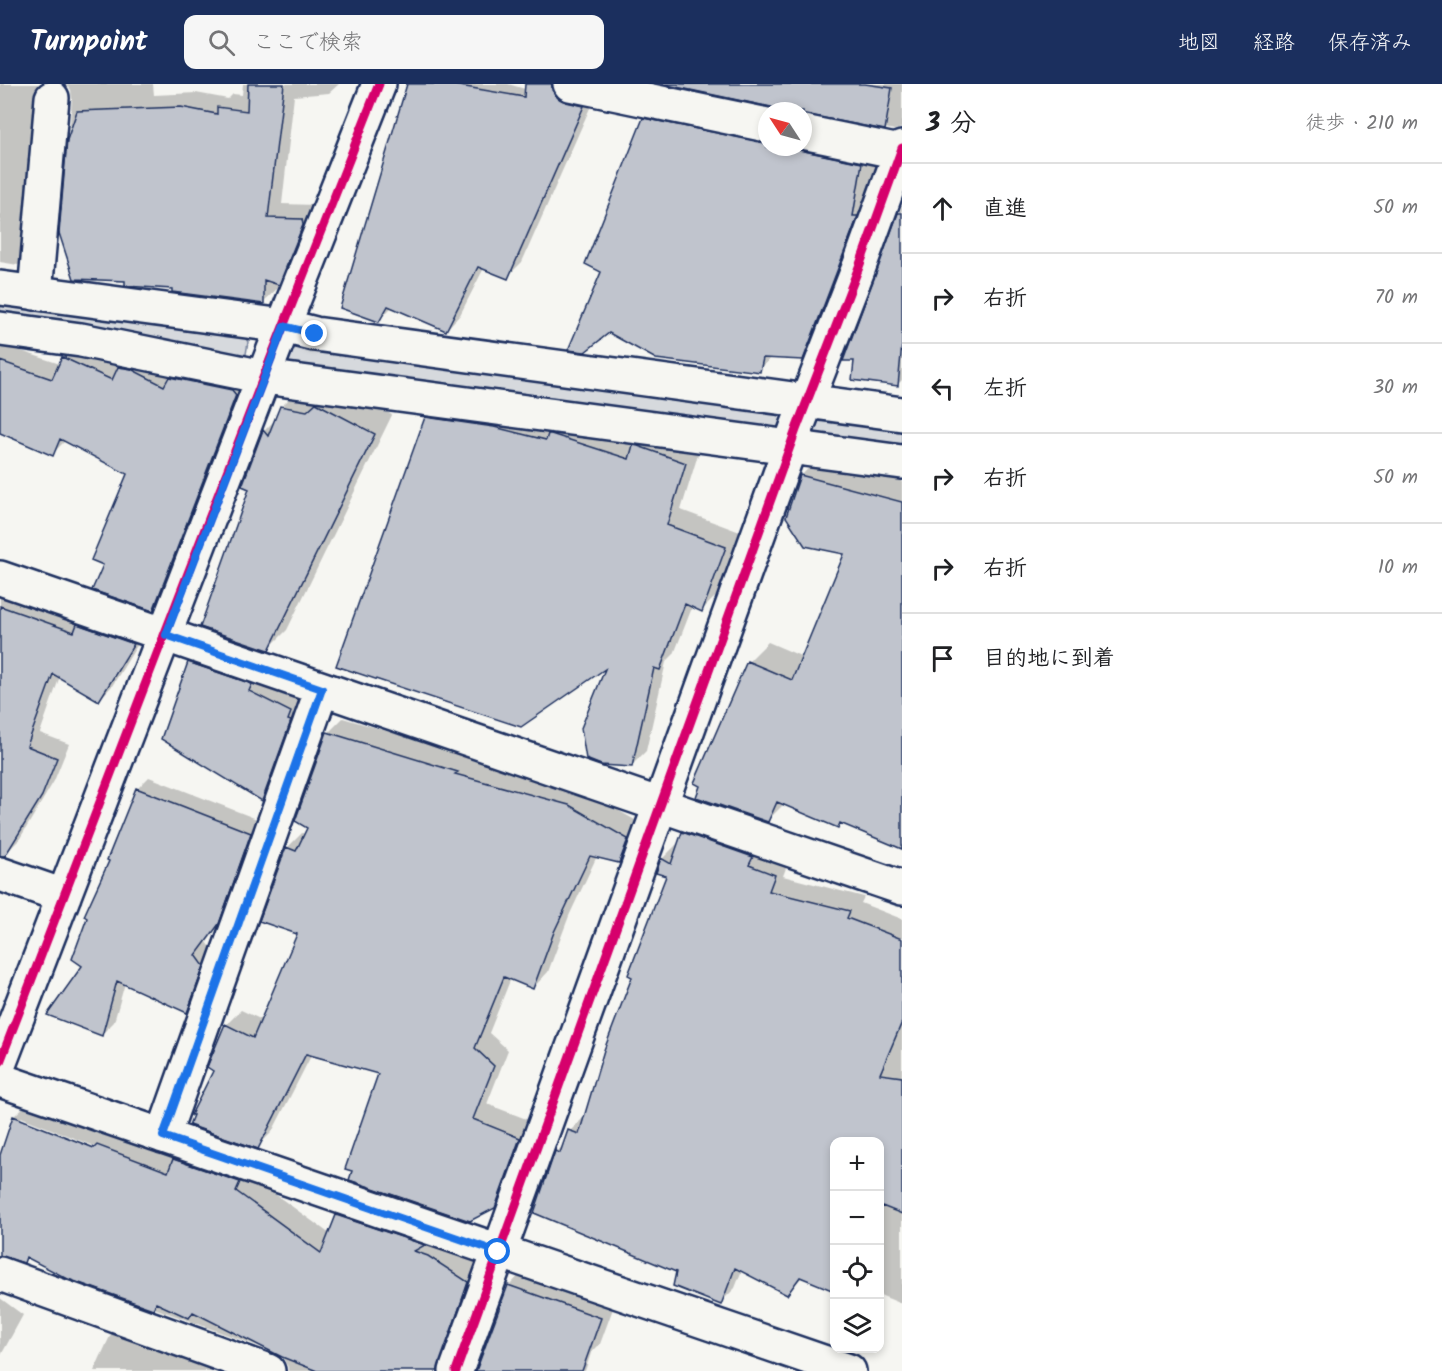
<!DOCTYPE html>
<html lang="ja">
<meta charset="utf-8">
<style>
body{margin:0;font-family:Kalam,"Klee One",sans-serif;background:#f6f6f6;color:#202124}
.controls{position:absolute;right:18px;bottom:18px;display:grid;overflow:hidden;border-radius:12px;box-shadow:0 3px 9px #0003}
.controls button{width:54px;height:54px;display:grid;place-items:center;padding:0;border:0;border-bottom:2px solid #e0e0e0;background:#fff;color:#202124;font:30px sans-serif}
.compass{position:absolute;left:758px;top:18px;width:54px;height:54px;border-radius:50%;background:#fff;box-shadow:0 3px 9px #0003;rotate:306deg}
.stop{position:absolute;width:18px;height:18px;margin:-14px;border:4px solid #1a73e8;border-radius:50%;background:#fff}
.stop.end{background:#1a73e8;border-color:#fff;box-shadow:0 2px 6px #0008}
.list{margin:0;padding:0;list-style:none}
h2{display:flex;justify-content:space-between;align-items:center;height:78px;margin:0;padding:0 24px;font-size:26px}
h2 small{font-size:20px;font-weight:400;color:#757577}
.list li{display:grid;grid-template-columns:39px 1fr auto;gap:18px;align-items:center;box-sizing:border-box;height:90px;padding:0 24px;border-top:2px solid #e0e0e0}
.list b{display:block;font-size:22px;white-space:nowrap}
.list em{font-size:20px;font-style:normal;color:#757577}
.icon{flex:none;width:33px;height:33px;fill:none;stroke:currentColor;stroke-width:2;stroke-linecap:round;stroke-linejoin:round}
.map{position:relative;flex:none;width:902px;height:1287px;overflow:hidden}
header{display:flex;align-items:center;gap:36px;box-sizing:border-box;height:84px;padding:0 30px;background:#1b2f5e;color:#fff}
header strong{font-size:28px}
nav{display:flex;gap:33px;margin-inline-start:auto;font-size:21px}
.search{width:420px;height:54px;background:#f6f6f6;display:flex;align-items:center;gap:15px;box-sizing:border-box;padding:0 21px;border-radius:12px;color:#757577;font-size:22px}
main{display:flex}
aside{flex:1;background:#fff}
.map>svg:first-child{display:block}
.green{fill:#d6d9dd;stroke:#78849e;stroke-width:1.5}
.shadow{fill:#0003;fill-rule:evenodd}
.building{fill:#c0c4cd;stroke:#1b2f5e;stroke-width:1.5}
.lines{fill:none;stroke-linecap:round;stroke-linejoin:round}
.minor-casing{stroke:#1b2f5e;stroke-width:38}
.minor{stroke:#f6f6f2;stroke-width:33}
.cycleway-casing{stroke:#f6f6f2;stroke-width:13}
.cycleway{stroke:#d6006c;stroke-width:9}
.route{stroke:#1a73e8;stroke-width:8}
</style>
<header>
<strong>Turnpoint</strong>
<div class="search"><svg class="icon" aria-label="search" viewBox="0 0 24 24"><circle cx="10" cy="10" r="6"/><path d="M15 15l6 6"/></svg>ここで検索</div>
<nav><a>地図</a><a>経路</a><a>保存済み</a></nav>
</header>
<main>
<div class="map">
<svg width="902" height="1287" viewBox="0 0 902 1287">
<rect width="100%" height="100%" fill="#f6f6f2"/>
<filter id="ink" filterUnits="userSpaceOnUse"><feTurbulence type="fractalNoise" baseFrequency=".0167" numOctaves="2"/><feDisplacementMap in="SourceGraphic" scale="12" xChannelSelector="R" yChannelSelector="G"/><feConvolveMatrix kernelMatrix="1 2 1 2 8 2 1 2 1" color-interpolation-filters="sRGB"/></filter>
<g filter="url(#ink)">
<path class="green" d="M0,213L245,253L248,258L246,270L239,276L0,235Z
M301,259L790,326L784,348L292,284L289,277L294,263Z
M820,333L902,340V369L814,354C812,345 814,339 820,333Z"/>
<path class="shadow" d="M0,0H48L32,167L18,181L0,178Z
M66,0H153L154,11L196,9L228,15L233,10L242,11L243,0H339L329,9L294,12L282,120L316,121L293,185L278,199V204L263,218L127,195L61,149L72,15L71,6Z
M408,0H508L559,15L573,1L597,8L522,178L507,193L484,184L460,231L446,246L393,222L379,236Z
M669,0H902V44L894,46L803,27H781L772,21Z
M657,22L767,45V63H803L887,69L816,261L802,274L772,273L759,286L603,187L644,35Z
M902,122V296L897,301L856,276H845Z
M0,260L60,280L63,274L76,261L122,281L133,270L246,293L166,512L153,525L105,480L129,389L66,356L52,370L0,347Z
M339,301L392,331L287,546L268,565L251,405L244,401L265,346L276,335L281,323L300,304Z
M441,319L559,341L545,354L547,357L567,336L700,364L681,426L740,448L717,511L702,526L693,521L674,570L666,578L646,667L631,682L608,580L426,334Z
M820,372L902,394V763L842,738L838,742L784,720L768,736L748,578L768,558L803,573L846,468L801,392Z
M6,507L146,547L112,602L99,616L60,592L40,649L69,660L54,697L19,756L6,769L0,767V512Z
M204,564L306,612L277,700L262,715L161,653L164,649L189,579Z
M343,634L471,672L468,675L584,707L642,740L634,762L619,778L597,772L569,832L548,888L533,904L511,894L489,949L508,966L487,1020L534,1038L510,1107L494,1122L380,989L312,970L272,1048L257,1063L215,986L226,941L241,926L262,936L299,849L287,764L302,749L306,750L309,743L328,649Z
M149,693L262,737L230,826L207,858L215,869L199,915L187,927L125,899L114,938L102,950L84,882L111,776L137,705Z
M699,734L789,776L783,792L864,813L861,819L902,835V1220L880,1211V1058H834V1205L803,1192L787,1209L742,1186L735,1204L720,1219L677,1187L557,1068L565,1059L570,1047L585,1032L668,791L662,775L677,760L679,761L684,749Z
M30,1017L250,1092L330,1150L337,1132L352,1116L444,1157L483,1182L462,1287H288V1283L283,1274L275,1268L69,1193L28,1173L24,1177L0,1170V1076L14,1032ZM21,1033L101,1065L100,1068L21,1036Z
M524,1186L615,1219L600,1260L591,1269L585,1287H478L509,1202Z
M0,1214L23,1231L0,1273Z
M126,1235L270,1287H94L111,1250Z"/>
<path class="building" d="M248,0H284L268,134L302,135L303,141L279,201L264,196V220L172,208V205L125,202V197L74,195L59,149L67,56L77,27L181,23L217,30V23L247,27Z
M407,0H448L524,13L525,0H552V6L558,14L566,18L584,22L508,195L478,183L446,247L388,222L379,238L340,224Z
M662,0H865L892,4L885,46L803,30V27H779L771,23Z
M643,34L767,59V63H792L799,66L862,79L853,132H858L803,276L763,274L760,288L656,275L609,249L585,268L568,266L601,188L585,180Z
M898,129H902V260L898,302L852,296L854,277H843Z
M62,273L112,296L118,283L131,285L164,302L169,293L232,306L236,311L153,527L92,506L103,481L91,476L127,390L60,355L53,372L0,349V277L52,295Z
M316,319L375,350L269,566L200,543L249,405L242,402L263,346L268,352L280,322L307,327Z
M425,333L494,343L546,356L548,350H551L629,375L633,361L638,362L686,379L667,441L726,463L702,528L685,520L660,586L654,584L632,683L601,681L586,675L581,644L605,585L521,643L336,582Z
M800,391L902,418V765L840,739L838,744L777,718L768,738L696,713L700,702L694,699L747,577L792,596L844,470L805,462L786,433Z
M0,522L74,548L77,540L134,560L99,617L53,590L27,662L57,674L42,712L5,772H0Z
M188,578L252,600L249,607L291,628L288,636L291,637L262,717L161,655Z
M327,648L458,688L455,690L569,721L628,755L619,779L590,772L554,848L533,905L504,893L475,964L494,982L473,1035L520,1054L495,1124L470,1137L349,1096L352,1087L345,1085L378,990L306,970L258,1065L189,1041L193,1031H191L213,987L207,983L225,940L253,954L297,850L259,837L286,763L296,767L307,744L295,737Z
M136,704L251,749L219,840L196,871L204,882L187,929L117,897L102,952L47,931L82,882L72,875L87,834L84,832L109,777L107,776Z
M682,748L753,773L749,781L775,791L769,807L850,827L847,834L902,855V938L880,990L902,993V1130L882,1122L879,1131V1058H834V1207L800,1193L787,1211L735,1184L721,1221L673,1202L676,1188L534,1129L555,1067L560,1069L568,1046L579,1050L604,966L632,893L628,891L666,792L656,789L661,774L671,780Z
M13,1032L94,1064L97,1061L168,1088L173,1075L240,1098L236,1107L321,1169L336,1131L425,1161L414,1167L428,1172L468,1198L438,1287H317L282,1273L193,1228L189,1234L156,1219L153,1225L68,1195L26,1173L24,1179L0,1172V1071Z
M508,1201L601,1234L582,1287H476Z"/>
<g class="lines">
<g class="minor-casing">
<path id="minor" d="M570,0L767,41
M803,48L900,68
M0,204L284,242L315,250L902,330
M35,209L52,14
M0,245L81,256L264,293L902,378
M0,494L902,804
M0,790L64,812
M0,978L273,268L379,0
M0,996L849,1287
M163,1052L322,605
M0,1190L268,1287
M456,1287L797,343L859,183L902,64"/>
</g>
<use href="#minor" class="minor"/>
<g class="cycleway-casing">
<path id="cycleway" d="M0,978L273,268L379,0
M456,1287L797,343L859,183L902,64"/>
</g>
<use href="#cycleway" class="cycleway"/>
</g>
</g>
<g class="lines" filter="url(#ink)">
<path class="route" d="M315,250L284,242L166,551L322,605L163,1052L498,1168"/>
</g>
</svg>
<div class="controls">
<button>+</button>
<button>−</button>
<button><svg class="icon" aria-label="locate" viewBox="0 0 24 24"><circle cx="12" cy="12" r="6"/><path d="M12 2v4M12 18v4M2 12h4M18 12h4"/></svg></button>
<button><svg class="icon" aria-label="layers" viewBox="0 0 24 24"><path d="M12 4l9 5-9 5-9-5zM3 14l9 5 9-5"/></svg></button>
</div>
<svg class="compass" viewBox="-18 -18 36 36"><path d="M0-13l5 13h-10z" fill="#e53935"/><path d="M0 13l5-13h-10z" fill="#757577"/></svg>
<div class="stop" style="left:498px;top:1168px"></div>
<div class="stop end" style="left:315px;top:250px"></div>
</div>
<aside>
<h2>3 分<small>徒歩 · 210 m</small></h2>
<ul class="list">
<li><svg class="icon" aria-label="ahead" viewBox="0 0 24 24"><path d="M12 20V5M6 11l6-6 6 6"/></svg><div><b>直進</b></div><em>50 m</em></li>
<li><svg class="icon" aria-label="right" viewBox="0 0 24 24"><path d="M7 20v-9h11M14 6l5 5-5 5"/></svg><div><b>右折</b></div><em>70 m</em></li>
<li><svg class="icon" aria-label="left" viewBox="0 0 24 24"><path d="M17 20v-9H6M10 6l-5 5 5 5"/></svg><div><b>左折</b></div><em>30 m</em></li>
<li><svg class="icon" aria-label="right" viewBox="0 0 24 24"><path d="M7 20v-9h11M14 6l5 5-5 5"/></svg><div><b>右折</b></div><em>50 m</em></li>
<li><svg class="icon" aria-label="right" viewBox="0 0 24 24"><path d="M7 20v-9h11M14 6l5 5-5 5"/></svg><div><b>右折</b></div><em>10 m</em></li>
<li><svg class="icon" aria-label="arrive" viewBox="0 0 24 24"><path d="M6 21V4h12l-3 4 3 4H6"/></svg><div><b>目的地に到着</b></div></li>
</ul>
</aside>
</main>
